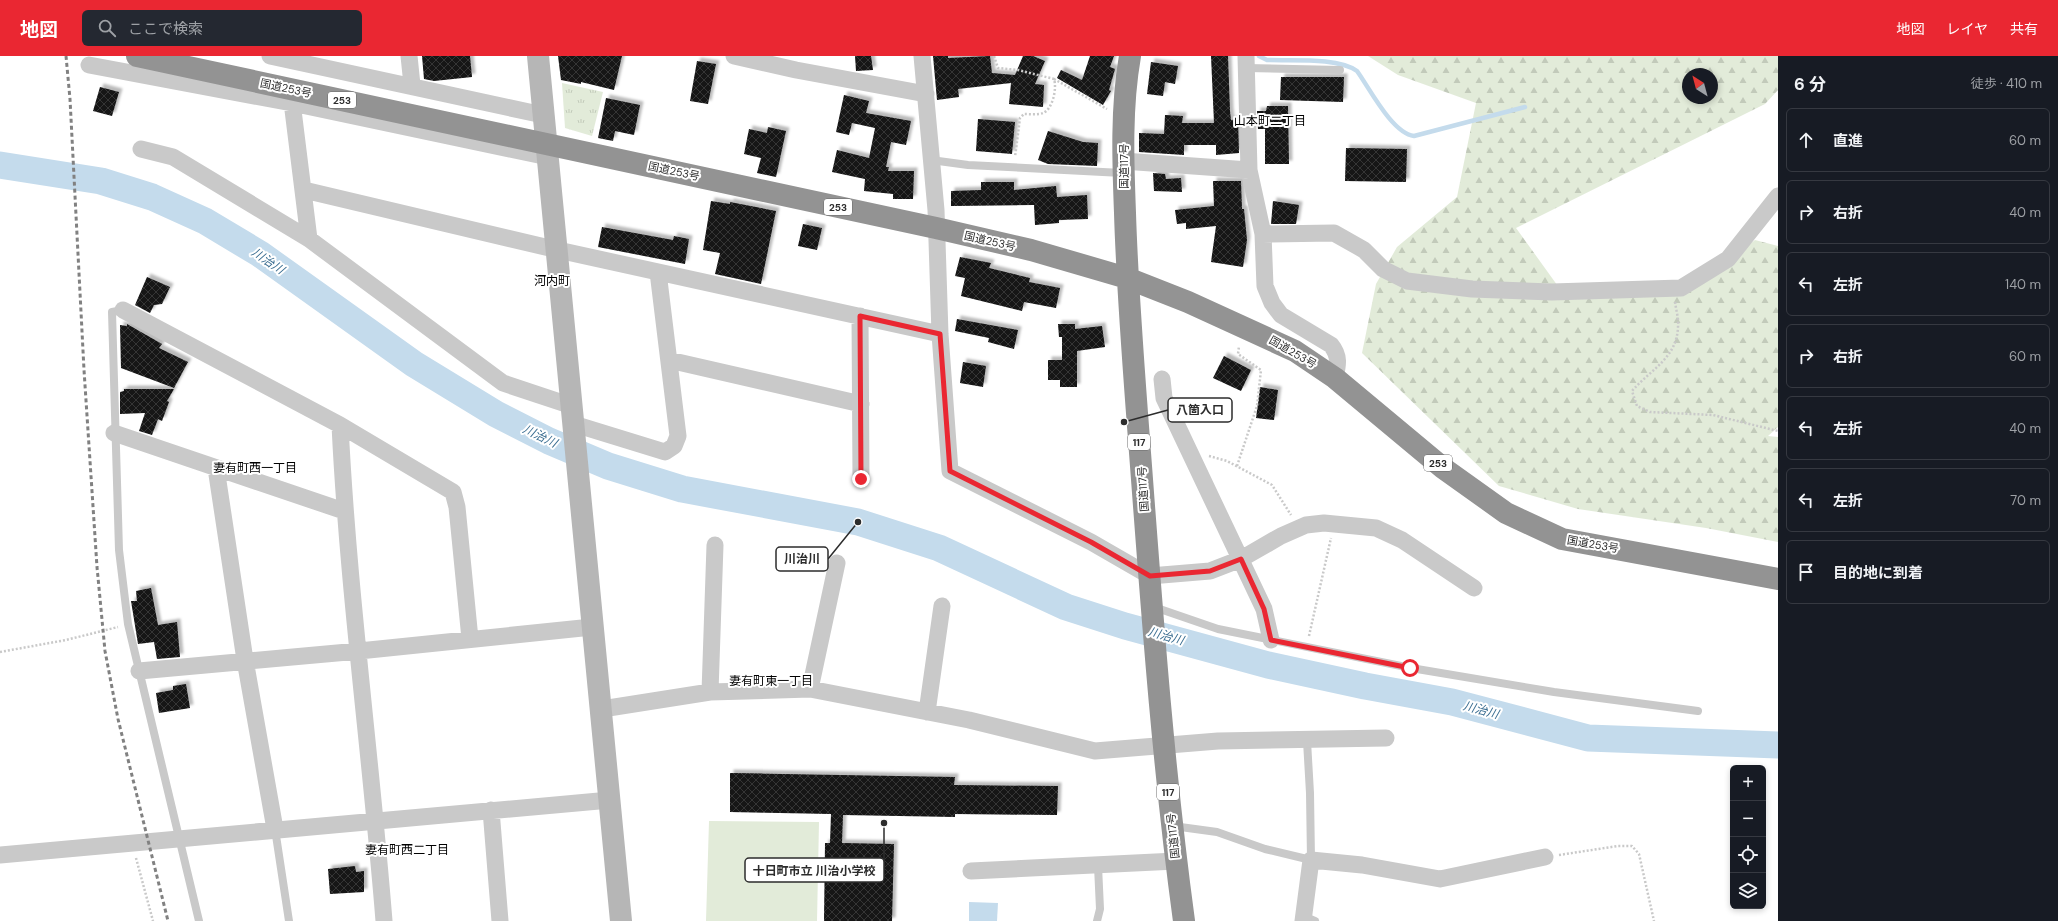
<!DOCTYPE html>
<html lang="ja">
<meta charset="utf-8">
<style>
body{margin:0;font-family:"DM Sans","Noto Sans JP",sans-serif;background:#242831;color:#f1f3f6}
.controls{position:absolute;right:12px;bottom:12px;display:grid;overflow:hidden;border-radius:6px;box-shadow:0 2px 6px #0003}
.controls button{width:36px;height:36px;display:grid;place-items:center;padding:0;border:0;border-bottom:1px solid #363941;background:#171b24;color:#f1f3f6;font:20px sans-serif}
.compass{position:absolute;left:1682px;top:12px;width:36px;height:36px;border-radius:50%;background:#171b24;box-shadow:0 2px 6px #0003;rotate:324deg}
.stop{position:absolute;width:12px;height:12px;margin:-9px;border:3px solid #ea2732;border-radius:50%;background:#fff}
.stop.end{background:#ea2732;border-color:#fff;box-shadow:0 1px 4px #0008}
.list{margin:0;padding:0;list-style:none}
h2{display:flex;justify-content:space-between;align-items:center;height:52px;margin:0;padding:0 16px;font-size:17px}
h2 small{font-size:13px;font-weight:400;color:#9ea1a6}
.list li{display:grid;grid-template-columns:26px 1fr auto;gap:12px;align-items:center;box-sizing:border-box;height:64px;margin:0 8px 8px;padding:0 8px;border:1px solid #363941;border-radius:6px}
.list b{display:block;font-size:15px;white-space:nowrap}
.list em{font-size:13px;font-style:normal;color:#9ea1a6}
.icon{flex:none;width:22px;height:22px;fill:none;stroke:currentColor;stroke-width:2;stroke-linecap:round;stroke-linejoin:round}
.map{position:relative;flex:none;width:1778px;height:865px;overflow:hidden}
header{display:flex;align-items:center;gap:24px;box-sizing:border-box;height:56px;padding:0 20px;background:#ea2732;color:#fff}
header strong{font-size:19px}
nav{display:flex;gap:22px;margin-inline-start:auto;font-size:14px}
.search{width:280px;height:36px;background:#242831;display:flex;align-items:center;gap:10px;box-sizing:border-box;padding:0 14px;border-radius:6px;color:#9ea1a6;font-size:15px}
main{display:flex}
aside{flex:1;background:#171b24}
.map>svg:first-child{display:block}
.grass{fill:url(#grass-tufts)}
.forest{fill:url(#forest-firs);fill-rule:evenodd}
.pitch{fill:#e2ebd9}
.water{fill:#c4dbec}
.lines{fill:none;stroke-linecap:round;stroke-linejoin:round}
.stream{stroke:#c4dbec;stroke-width:4.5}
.river{stroke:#c4dbec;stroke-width:27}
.building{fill:url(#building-cross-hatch);filter:url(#shadow)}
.path{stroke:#c9c9c9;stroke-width:2.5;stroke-dasharray:2 2;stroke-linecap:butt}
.lane{stroke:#c9c9c9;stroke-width:8}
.street{stroke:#c9c9c9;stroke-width:17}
.secondary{stroke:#b6b6b6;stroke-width:22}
.highway{stroke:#939393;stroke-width:22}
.rail{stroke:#818181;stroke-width:3;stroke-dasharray:4 3;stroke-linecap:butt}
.route{stroke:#ea2732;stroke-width:5}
.labels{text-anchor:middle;stroke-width:4;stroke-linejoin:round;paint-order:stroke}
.shield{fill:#fff;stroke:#6b6b6b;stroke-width:1}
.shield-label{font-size:10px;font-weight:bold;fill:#2c2c2c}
.street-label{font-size:11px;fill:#2c2c2c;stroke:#fff}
.neighbourhood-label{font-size:12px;fill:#000;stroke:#fff}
.water-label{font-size:12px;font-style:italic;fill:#386c90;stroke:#fff}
.leader{fill:none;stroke:#2c2c2c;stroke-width:1.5}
.callout-dot{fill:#2c2c2c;stroke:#fff;stroke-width:1.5}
.callout{fill:#fff;stroke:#2c2c2c;stroke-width:1.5}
.callout-label{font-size:12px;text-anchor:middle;font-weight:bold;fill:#2c2c2c}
</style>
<header>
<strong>地図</strong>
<div class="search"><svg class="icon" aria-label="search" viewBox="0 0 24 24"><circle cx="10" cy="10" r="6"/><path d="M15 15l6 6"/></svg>ここで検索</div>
<nav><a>地図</a><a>レイヤ</a><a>共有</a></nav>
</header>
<main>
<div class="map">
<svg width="1778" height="865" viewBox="0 0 1778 865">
<defs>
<pattern id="grass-tufts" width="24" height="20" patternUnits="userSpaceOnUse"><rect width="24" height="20" fill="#e2ebd9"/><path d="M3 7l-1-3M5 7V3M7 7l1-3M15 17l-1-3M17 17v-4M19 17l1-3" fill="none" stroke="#c2caba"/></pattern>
<pattern id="forest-firs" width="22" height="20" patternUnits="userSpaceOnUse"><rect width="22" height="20" fill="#e2ebd9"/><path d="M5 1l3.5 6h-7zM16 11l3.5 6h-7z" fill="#c2caba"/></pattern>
<pattern id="building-cross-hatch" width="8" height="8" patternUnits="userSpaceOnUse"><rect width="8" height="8" fill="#131313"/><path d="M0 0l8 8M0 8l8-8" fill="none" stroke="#363636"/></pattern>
<filter id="shadow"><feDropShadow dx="3.5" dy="-3.5" stdDeviation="1" flood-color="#0004"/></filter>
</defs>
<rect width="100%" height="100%" fill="#fff"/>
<path class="grass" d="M562,27L603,36L592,80L565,72Z"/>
<path class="forest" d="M1368,0H1778V34L1765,48L1516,172L1560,233L1685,239L1755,184L1778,190V371L1768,380L1778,381V486L1706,472L1578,453L1499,430L1362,297L1376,228L1397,191L1457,141L1476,47L1398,19ZM1688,18H1712V42H1688Z"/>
<path class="pitch" d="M709,765L819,766L817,865H706Z"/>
<path class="water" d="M969,846L998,847L997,865H969Z"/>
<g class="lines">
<path class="stream" d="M1259,0L1267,4C1292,5 1338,1 1357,15C1370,33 1392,77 1414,80L1525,51"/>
<path class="river" d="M0,109L101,125L152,141L205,165L260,198L414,308L496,358L549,385L608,410L682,433L858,466L939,492L1066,551L1125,570L1268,609L1365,630L1452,646L1588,682L1778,689"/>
</g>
<path class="building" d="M422,0H470L472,21L434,25L424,23Z
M558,0H622L614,34L581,26V28L561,24Z
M855,0H871L873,14L856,15Z
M933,0H948V2L990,0L992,17L1015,19L1023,0H1033L1045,5L1035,28L1044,29L1043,51L1009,48L1011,27L958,33L959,41L937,44Z
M1090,0H1114L1110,11L1115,13L1109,34L1111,35L1103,49L1057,22L1061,14L1082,24Z
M1211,0H1228L1230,55L1231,64L1238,63L1239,97L1216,99V89H1184V99L1139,96V77L1164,78L1165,59L1183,60L1182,67H1214Z
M697,5L716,8L708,48L690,45Z
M1151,6L1178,10L1175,28L1165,26L1163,40L1147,38Z
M1281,21H1344L1343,46L1280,44Z
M100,31L119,36L112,60L93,55Z
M844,39L869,45L866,57L911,65L906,89L891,86L886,111H889L888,115H914L913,143H893V138L864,135L865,123L832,116L837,94L869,102L875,72L852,67L849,79L836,76Z
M606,42L640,49L634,79L615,75L613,85L598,82Z
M1267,50H1288L1289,108H1265V73H1258L1257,55H1266Z
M978,63L1015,66L1012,98L976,95Z
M768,71L786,75L776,121L757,117L761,102L744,98L749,73L767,77Z
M1048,75L1083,86L1098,87L1097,110L1048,108L1038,104Z
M1346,92L1407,93L1406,126L1345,125Z
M1153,117L1165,118L1166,123L1181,122L1182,136L1154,135Z
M1213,125H1241L1242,153H1244L1247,184L1243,211L1211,206L1216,170L1186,173V167L1177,168L1175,154L1214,150Z
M981,126H1014V134L1056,130L1057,141L1087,139L1088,163L1059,164V167L1035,169L1034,149L951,150V135L981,134Z
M711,145L730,148V146L776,155L761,228L715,218L720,197L703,194Z
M1273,145L1299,149L1296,168H1271Z
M803,168L822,172L817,194L798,190Z
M602,171L673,184L674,180L689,183L685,208L598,191Z
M960,201L991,207L989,212L1030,222L1029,226L1060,232L1056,252L1024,246L1022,255L961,240L965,222L955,220Z
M147,221L170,231L162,248L154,249L150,257L135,249Z
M957,263L1018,274L1014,293L988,286L989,282L955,275Z
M127,268L162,288L159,292L188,306L174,332L121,312L120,269L127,270Z
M1058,268H1075V273L1102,270L1105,291L1077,295V331H1060V324H1048V304H1062V281H1059Z
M1224,300L1251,314L1241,335L1213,322Z
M963,306L986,310L983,331L960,327Z
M1260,331L1278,334L1274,364L1256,362Z
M124,333H174L167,345L169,346L162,365L158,363L152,379L139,375L145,357L120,358V336L124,335Z
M151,532L158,569L177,566L180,601L157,603L154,586L138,588L131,545H137L136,535Z
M186,628L190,652L159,657L156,637L173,634V630Z
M730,717L955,721L954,729L1058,730L1057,759L955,758V761L843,759L842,787L894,788L892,865H824L825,787H830L831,758L730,756Z
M355,810L356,816L364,815V836L330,838L328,813Z"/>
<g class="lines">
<path class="path" d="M994,0L998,12L1018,14L1054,23C1057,32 1053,53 1043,57C1038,59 1029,58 1024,58L1020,62L1015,101
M1054,23L1107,53
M1675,246C1676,254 1679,263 1678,271C1677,302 1650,314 1632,335L1637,350L1650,356L1713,359L1778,375
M1209,400L1227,405L1272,429L1291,459
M1237,410L1257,350L1261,314L1238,298L1239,290
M1309,580L1331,482
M0,596L66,584L118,571
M1559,799L1618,790H1632L1639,798L1654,865
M136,802L153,865"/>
<path class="lane" d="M1246,12L1340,14
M931,104L968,109L1122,117
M123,254L112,256L119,494L128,568L199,865
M1154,551L1218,573L1411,612L1554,636L1698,655
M1173,770L1217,776L1265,793L1311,804L1310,737L1307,685
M275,773L289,865
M1303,860L1315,865
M1097,865L1100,853L1098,810"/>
<path class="street" d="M270,0L543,59
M409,0L412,29
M734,0L796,14L926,38
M922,0L936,154L940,278L950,415L1091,486L1150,520L1210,515L1241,503L1281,480L1306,469L1324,467L1376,472L1402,484L1474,532
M1246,0L1249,114
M89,9L292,47L548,101
M291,38L309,183
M141,93L173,101L309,183L503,327L572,350
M1123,105L1249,114L1263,178L1265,230L1272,247L1281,259L1331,289C1340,300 1338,309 1335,322
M304,134L558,194L940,278
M1263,178L1334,177L1364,194L1383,213L1407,225L1472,233L1552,236L1681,232L1728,203L1778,140
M123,254L340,369L453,436L457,451L470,583
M860,260L861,423
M669,304L861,348
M1162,323L1164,342L1264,553L1271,584
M574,368L665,396L674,390L678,380L658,216
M340,369C348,535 371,700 384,865
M114,377L344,455
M216,412L245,604L275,773
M139,615L359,595L592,571
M810,633L837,507
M710,636L715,489
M602,653L710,636L810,633L969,664L1095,695L1218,685L1386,682
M927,656L942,550
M491,754L500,865
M0,799L610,744
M971,815L1176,805
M1303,865L1311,804L1362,809L1440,823L1545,801"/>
<path class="secondary" d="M538,0L621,865"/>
<path class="highway" d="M137,0L936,172L1031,194L1127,222L1188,246L1295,295L1335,322L1443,412L1506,457L1562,483L1778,523
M1130,0C1121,51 1123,105 1125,157C1127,224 1132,290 1137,357C1150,527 1161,696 1184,865"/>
<path class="rail" d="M66,0L70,43L84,314L97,511L105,595L118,663L168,865"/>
</g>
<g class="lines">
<path class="route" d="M861,423L860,260L940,278L950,415L1091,486L1150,520L1210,515L1241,503L1264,553L1271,584L1410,612"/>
</g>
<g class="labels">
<g class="shield">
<rect x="328" y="36" width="28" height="16" rx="3"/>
<rect x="824" y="143" width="28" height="16" rx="3"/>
<rect x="1128" y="378" width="22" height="16" rx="3"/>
<rect x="1424" y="399" width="28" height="16" rx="3"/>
<rect x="1157" y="728" width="22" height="16" rx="3"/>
</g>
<g class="shield-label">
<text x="342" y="48">253</text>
<text x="838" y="155">253</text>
<text x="1139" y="390">117</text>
<text x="1438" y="411">253</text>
<text x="1168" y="740">117</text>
</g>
<g class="street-label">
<text transform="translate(286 32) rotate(12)" y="4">国道253号</text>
<text transform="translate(1124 110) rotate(-90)" y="4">国道117号</text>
<text transform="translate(674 115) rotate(12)" y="4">国道253号</text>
<text transform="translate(990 185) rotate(13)" y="4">国道253号</text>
<text transform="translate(1293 296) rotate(30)" y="4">国道253号</text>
<text transform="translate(1143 433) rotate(-94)" y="4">国道117号</text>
<text transform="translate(1593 488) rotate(10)" y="4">国道253号</text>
<text transform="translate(1173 780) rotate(-96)" y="4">国道117号</text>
</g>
<g class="neighbourhood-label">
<text x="1270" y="69">山本町二丁目</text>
<text x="552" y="229">河内町</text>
<text x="255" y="416">妻有町西一丁目</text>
<text x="771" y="629">妻有町東一丁目</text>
<text x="407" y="798">妻有町西二丁目</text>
</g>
<g class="water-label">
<text transform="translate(268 205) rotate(34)" y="4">川治川</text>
<text transform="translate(540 380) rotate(26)" y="4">川治川</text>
<text transform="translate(1166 580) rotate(16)" y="4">川治川</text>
<text transform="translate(1481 654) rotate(15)" y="4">川治川</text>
</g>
</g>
<path class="leader" d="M1124 366L1168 354M858 466L828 503M884 767L884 814"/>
<g class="callout-dot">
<circle cx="1124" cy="366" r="4"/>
<circle cx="858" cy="466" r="4"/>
<circle cx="884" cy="767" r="4"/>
</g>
<g class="callout">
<rect x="1168" y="342" width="64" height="24" rx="4"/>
<rect x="776" y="491" width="52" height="24" rx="4"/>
<rect x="745" y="802" width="139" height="24" rx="4"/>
</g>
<g class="callout-label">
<text x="1200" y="358">八箇入口</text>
<text x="802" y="507">川治川</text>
<text x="814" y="819">十日町市立 川治小学校</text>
</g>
</svg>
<div class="controls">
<button>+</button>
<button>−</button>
<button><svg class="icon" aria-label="locate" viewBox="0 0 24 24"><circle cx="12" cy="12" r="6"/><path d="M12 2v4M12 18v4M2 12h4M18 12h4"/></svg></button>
<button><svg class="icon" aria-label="layers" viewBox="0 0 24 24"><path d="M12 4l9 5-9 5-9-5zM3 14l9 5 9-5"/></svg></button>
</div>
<svg class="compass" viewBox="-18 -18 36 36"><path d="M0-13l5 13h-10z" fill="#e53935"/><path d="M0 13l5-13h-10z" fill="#9ea1a6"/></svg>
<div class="stop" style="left:1410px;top:612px"></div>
<div class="stop end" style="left:861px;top:423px"></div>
</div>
<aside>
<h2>6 分<small>徒歩 · 410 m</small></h2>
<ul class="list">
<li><svg class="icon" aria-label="ahead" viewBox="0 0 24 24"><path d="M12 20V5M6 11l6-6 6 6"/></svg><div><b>直進</b></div><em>60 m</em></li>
<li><svg class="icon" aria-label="right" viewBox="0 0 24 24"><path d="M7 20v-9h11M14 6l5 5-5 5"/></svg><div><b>右折</b></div><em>40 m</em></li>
<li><svg class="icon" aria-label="left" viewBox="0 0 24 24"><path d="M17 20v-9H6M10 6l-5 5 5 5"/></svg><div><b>左折</b></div><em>140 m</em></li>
<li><svg class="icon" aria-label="right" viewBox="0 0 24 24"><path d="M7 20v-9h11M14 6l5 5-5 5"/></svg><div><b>右折</b></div><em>60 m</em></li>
<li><svg class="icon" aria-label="left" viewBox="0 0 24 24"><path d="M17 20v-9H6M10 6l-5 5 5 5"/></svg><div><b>左折</b></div><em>40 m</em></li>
<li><svg class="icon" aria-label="left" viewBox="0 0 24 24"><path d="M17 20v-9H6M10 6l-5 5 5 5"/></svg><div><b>左折</b></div><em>70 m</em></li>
<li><svg class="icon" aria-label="arrive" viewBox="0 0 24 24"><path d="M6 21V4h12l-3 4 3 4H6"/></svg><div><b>目的地に到着</b></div></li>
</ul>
</aside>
</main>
